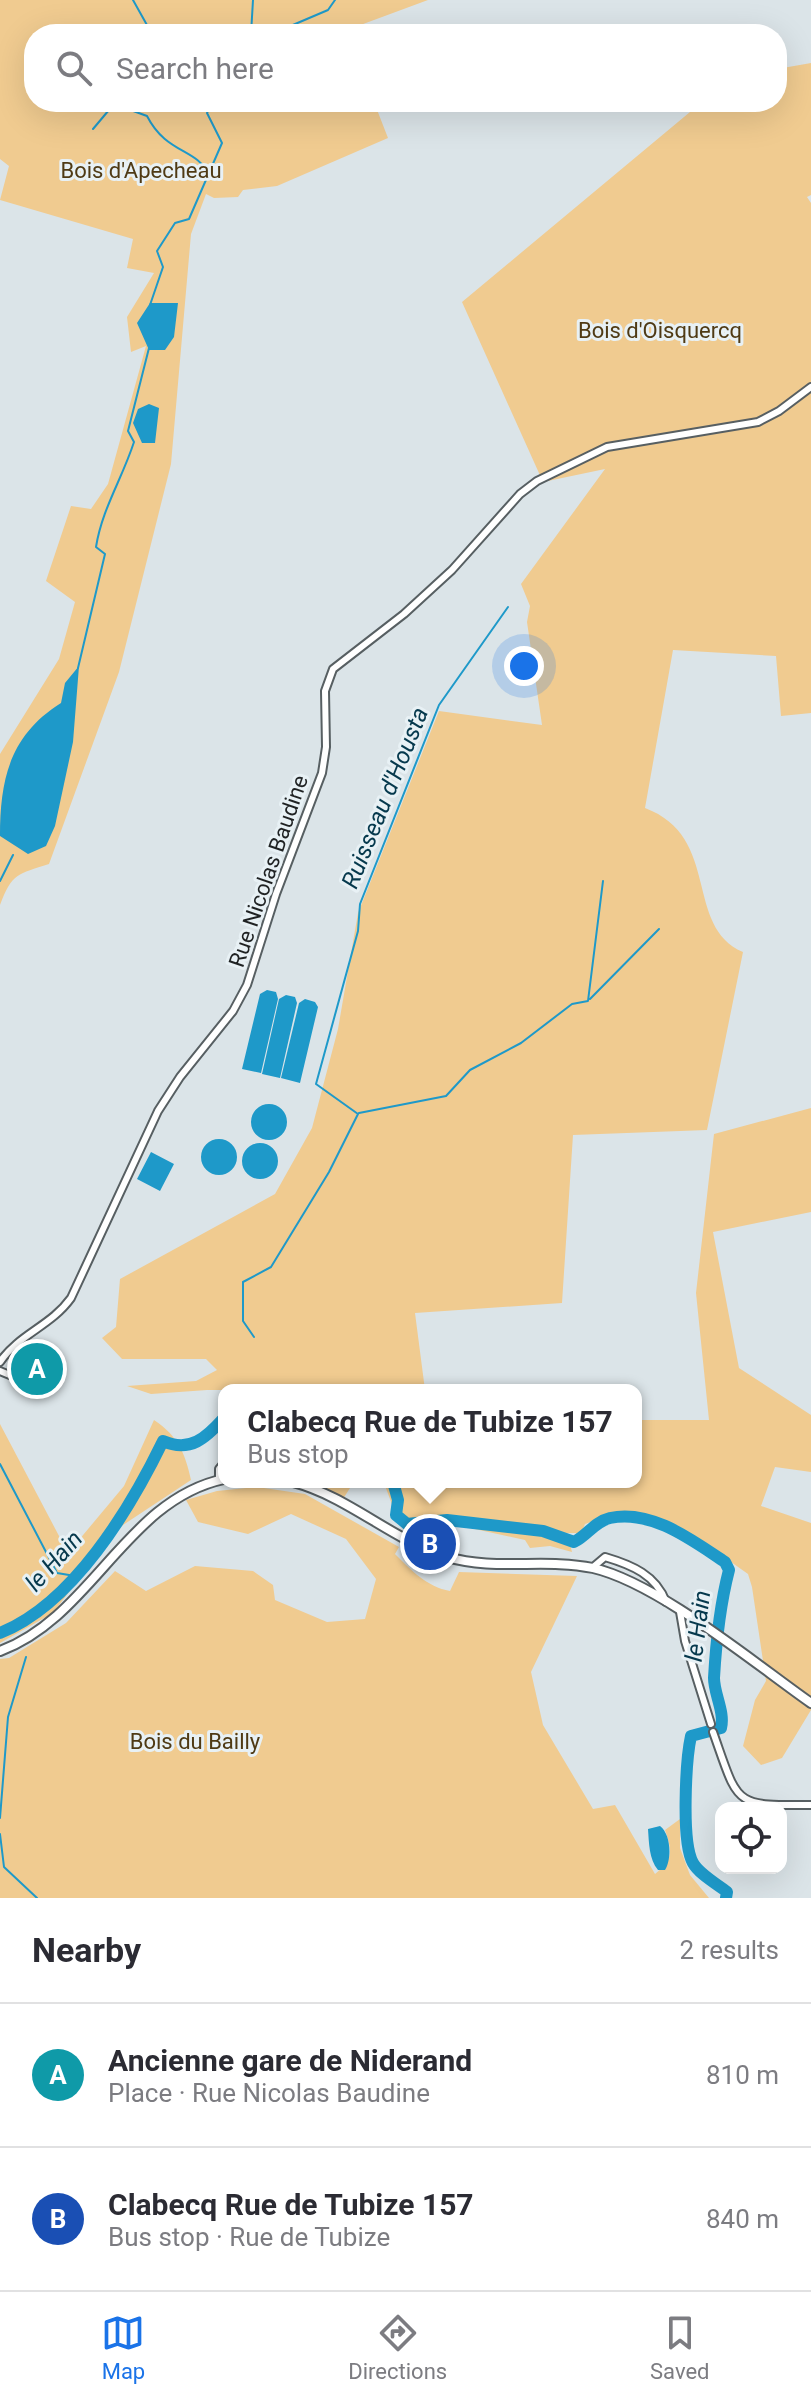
<!DOCTYPE html>
<meta charset="utf-8">
<style>
body{margin:0;font-family:Roboto,sans-serif;background:#f2f2f3;color:#2b2b33}
.controls{position:absolute;right:24px;bottom:24px;display:grid;overflow:hidden;border-radius:16px;box-shadow:0 8px 32px #0002}
.controls button{width:72px;height:72px;display:grid;place-items:center;padding:0;border:0;border-bottom:2px solid #e1e1e2;background:#fff;color:#2b2b33;font:40px sans-serif}
.you{position:absolute;left:524px;top:666px;width:28px;height:28px;margin:-20px;border:6px solid #fff;border-radius:50%;background:#1a73e8;box-shadow:0 0 0 12px #1a73e833}
.badge{display:grid;place-items:center;width:52px;height:52px;border-radius:50%;background:#1a73e8;color:#fff;font-size:26px;font-weight:700}
.pin{position:absolute;translate:-50% -50%;border:4px solid #fff;box-shadow:0 2px 8px #0006}
.popup{position:absolute;left:218px;top:1384px;width:424px;height:104px;box-sizing:border-box;display:grid;place-content:center;border-radius:16px;background:#fff;filter:drop-shadow(0 2px 6px #0005);font-size:26px;white-space:nowrap;color:#7c7c81}
.popup b{font-size:30px;color:#2b2b33}
.popup::after{content:'';position:absolute;left:50%;top:100%;margin-left:-16px;border:16px solid transparent;border-top-color:#fff}
.list{margin:0;padding:0;list-style:none}
h2{display:flex;justify-content:space-between;align-items:center;height:104px;margin:0;padding:0 32px;font-size:34px}
h2 small{font-size:26px;font-weight:400;color:#7c7c81}
.list li{display:grid;grid-template-columns:52px 1fr auto;gap:24px;align-items:center;box-sizing:border-box;height:144px;padding:0 32px;border-top:2px solid #e1e1e2}
.list b{display:block;font-size:30px;white-space:nowrap}
.list p{margin:0;font-size:26px;white-space:nowrap;color:#7c7c81}
.list em{font-size:26px;font-style:normal;color:#7c7c81}
.icon{flex:none;width:44px;height:44px;fill:none;stroke:currentColor;stroke-width:2;stroke-linecap:round;stroke-linejoin:round}
.map{position:relative;flex:none;width:811px;height:1898px;overflow:hidden}
.search{position:absolute;background:#fff;box-shadow:0 8px 32px #0002;left:24px;right:24px;top:24px;height:88px;display:flex;align-items:center;gap:20px;box-sizing:border-box;padding:0 28px;border-radius:32px;color:#7c7c81;font-size:30px}
.sheet{height:392px;background:#fff}
nav{display:flex;justify-content:space-around;align-items:center;box-sizing:border-box;height:112px;border-top:2px solid #e1e1e2;background:#fff;font-size:22px;color:#7c7c81}
nav a{display:grid;justify-items:center;gap:4px}
nav .on{color:#1a73e8}
.map>svg:first-child{display:block}
.green{fill:#f0cb90}
.water{fill:#1e99c9}
.lines{fill:none;stroke-linecap:round;stroke-linejoin:round}
.stream{stroke:#1e99c9;stroke-width:2}
.river{stroke:#1e99c9;stroke-width:12}
.minor-casing{stroke:#575f62;stroke-width:10}
.secondary-casing{stroke:#575f62;stroke-width:12}
.minor{stroke:#fff;stroke-width:6}
.secondary{stroke:#fff;stroke-width:8}
.labels{text-anchor:middle;stroke-width:6;stroke-linejoin:round;paint-order:stroke}
.park-label{font-size:22px;fill:#4f3a14;stroke:#e8f1f5}
.street-label{font-size:22px;fill:#1f2223;stroke:#e8f1f5}
.water-label{font-size:24px;font-style:italic;fill:#06394d;stroke:#e8f1f5}
</style>
<div class="map">
<svg width="811" height="1898" viewBox="0 0 811 1898">
<rect width="100%" height="100%" fill="#dbe4e8"/>
<path class="green" d="M0,0H428L347,30L348,34H34V102H374L388,138L277,186L243,190L238,197L214,198L206,194L191,234L171,464L119,672L49,864C18,874 12,873 0,905V754L59,659L75,602L46,581L71,506L91,509L108,484L146,346L131,352L127,317L154,273L127,268L133,239L0,200L9,166L0,159Z
M811,63V195L807,197L811,203V713L781,716L776,656L673,650L645,808C722,837 683,926 743,952L707,1130L573,1135L562,1303L415,1313L425,1390H207L151,1394L127,1386L196,1381L217,1370L206,1359H122L102,1338L116,1327L120,1279L275,1194L312,1128L338,1029L358,913L439,711L542,725L527,622L530,606L521,584L605,469L543,482L462,302L702,102H777V69Z
M811,1108V1212L713,1232L739,1368L811,1415V1472L775,1467L761,1506L811,1523V1710L782,1758L761,1765L743,1746L755,1700L766,1681L752,1587L748,1574L693,1535L616,1513L585,1524L577,1543L576,1533H567L572,1552L550,1546L530,1548L525,1540L452,1524L415,1528L396,1515L384,1483L350,1488L343,1499L317,1482H636V1420H709L696,1293L714,1134Z
M154,1420C178,1436 185,1453 191,1480L117,1529L53,1613L0,1643V1424L68,1553L124,1486Z
M257,1487L305,1494L399,1547L395,1554C411,1570 427,1587 450,1591L459,1572L577,1576L531,1672L543,1725L593,1809L615,1805L655,1874C671,1861 674,1855 665,1830L680,1819V1848L690,1875L709,1898H0V1659L9,1658L66,1623L115,1571L146,1591L195,1566L253,1571L273,1585L275,1600L327,1622L365,1619L376,1579L346,1539L291,1514L248,1534L198,1522L186,1500L217,1491Z"/>
<path class="water" d="M150,303H178L174,337L165,350H149L137,323Z
M149,404L159,408L155,443H142L133,423L138,409Z
M79,666L73,742L55,826L46,846L28,854L0,836C0,779 10,735 61,703L65,683Z
M267,990L276,992L278,999L261,1073L242,1069L260,994Z
M286,995L295,997L297,1003L280,1078L262,1074L279,999Z
M305,999L315,1002L318,1007L300,1083L281,1078L299,1003Z
M251 1122a18 18 0 1 1 36 0a18 18 0 1 1-36 0Z
M201 1157a18 18 0 1 1 36 0a18 18 0 1 1-36 0Z
M242 1161a18 18 0 1 1 36 0a18 18 0 1 1-36 0Z
M151,1152L174,1164L160,1191L137,1179Z
M660,1826C671,1834 672,1859 665,1870H658C649,1859 649,1843 648,1829Z"/>
<g class="lines">
<path class="stream" d="M133,0L152,34
M274,33L328,10L335,0
M251,34L253,0
M93,129L114,104L147,116C166,153 194,148 209,173
M150,305L163,267L157,251L175,223L189,219L222,143L207,113L213,102
M78,668L105,554L96,547C102,509 122,479 134,442L128,431L149,348
M0,881L13,855
M590,999L659,929
M359,1113L446,1096L470,1070L521,1043L572,1004L588,1001L603,881
M254,1337L243,1321V1282L271,1267L329,1172L358,1114L316,1084L358,931L360,904L439,705L508,607
M0,1464L57,1573L75,1576
M0,1818L8,1717L26,1657
M0,1834L4,1867L37,1898"/>
<path class="river" d="M339,1482H366
M393,1482L398,1500L396,1515L407,1524L447,1520L543,1531L574,1542C588,1535 594,1522 610,1518C652,1509 693,1541 725,1562L729,1570C720,1605 716,1642 714,1678C714,1694 725,1712 721,1728L691,1736C686,1759 681,1842 693,1863C699,1874 717,1884 727,1892L726,1898
M0,1633C73,1604 130,1509 163,1441C190,1453 206,1438 224,1418"/>
<g class="minor-casing">
<path id="minor" d="M0,1362C19,1334 51,1326 71,1298L158,1111L180,1077L233,1011L247,985L276,894L322,773L326,747L325,691L333,669L404,614L452,570L520,494L537,481L607,447L758,422L779,411L811,387
M0,1371L12,1376H39
M219,1480V1469L224,1463
M592,1568L605,1557C632,1565 656,1575 666,1602
M680,1612L685,1641L711,1724
M713,1732C739,1805 732,1806 811,1805"/>
</g>
<g class="secondary-casing">
<path id="secondary" d="M293,1482C349,1497 392,1540 447,1557C495,1571 545,1558 593,1568C658,1583 754,1663 811,1703
M0,1651C92,1617 126,1500 224,1479"/>
</g>
<use href="#minor" class="minor"/>
<use href="#secondary" class="secondary"/>
</g>
<g class="labels">
<g class="park-label">
<text x="141" y="178">Bois d'Apecheau</text>
<text x="660" y="338">Bois d'Oisquercq</text>
<text x="195" y="1749">Bois du Bailly</text>
</g>
<g class="street-label">
<text transform="translate(268 871) rotate(-71)" y="8">Rue Nicolas Baudine</text>
</g>
<g class="water-label">
<text transform="translate(385 798) rotate(-68)" y="8">Ruisseau d'Housta</text>
<text transform="translate(54 1561) rotate(-48)" y="8">le Hain</text>
<text transform="translate(698 1626) rotate(-83)" y="8">le Hain</text>
</g>
</g>
</svg>
<div class="controls">
<button><svg class="icon" aria-label="locate" viewBox="0 0 24 24"><circle cx="12" cy="12" r="6"/><path d="M12 2v4M12 18v4M2 12h4M18 12h4"/></svg></button>
</div>
<div class="you"></div>
<div class="pin badge" style="left:37px;top:1369px;background:#0f9aa8">A</div>
<div class="pin badge" style="left:430px;top:1544px;background:#1a4fb4">B</div>
<div class="popup"><b>Clabecq Rue de Tubize 157</b>Bus stop</div>
<div class="search"><svg class="icon" aria-label="search" viewBox="0 0 24 24"><circle cx="10" cy="10" r="6"/><path d="M15 15l6 6"/></svg>Search here</div>
</div>
<section class="sheet">
<h2>Nearby<small>2 results</small></h2>
<ul class="list">
<li><span class="badge" style="background:#0f9aa8">A</span><div><b>Ancienne gare de Niderand</b><p>Place · Rue Nicolas Baudine</p></div><em>810 m</em></li>
<li><span class="badge" style="background:#1a4fb4">B</span><div><b>Clabecq Rue de Tubize 157</b><p>Bus stop · Rue de Tubize</p></div><em>840 m</em></li>
</ul>
</section>
<nav>
<a class="on"><svg class="icon" aria-label="map" viewBox="0 0 24 24"><path d="M3 6l6-2 6 2 6-2v14l-6 2-6-2-6 2zM9 4v14M15 6v14"/></svg>Map</a>
<a><svg class="icon" aria-label="directions" viewBox="0 0 24 24"><path d="M12 3l9 9-9 9-9-9zM9 14v-3h6M13 9l2 2-2 2"/></svg>Directions</a>
<a><svg class="icon" aria-label="saved" viewBox="0 0 24 24"><path d="M7 4h10v16l-5-4-5 4z"/></svg>Saved</a>
</nav>
